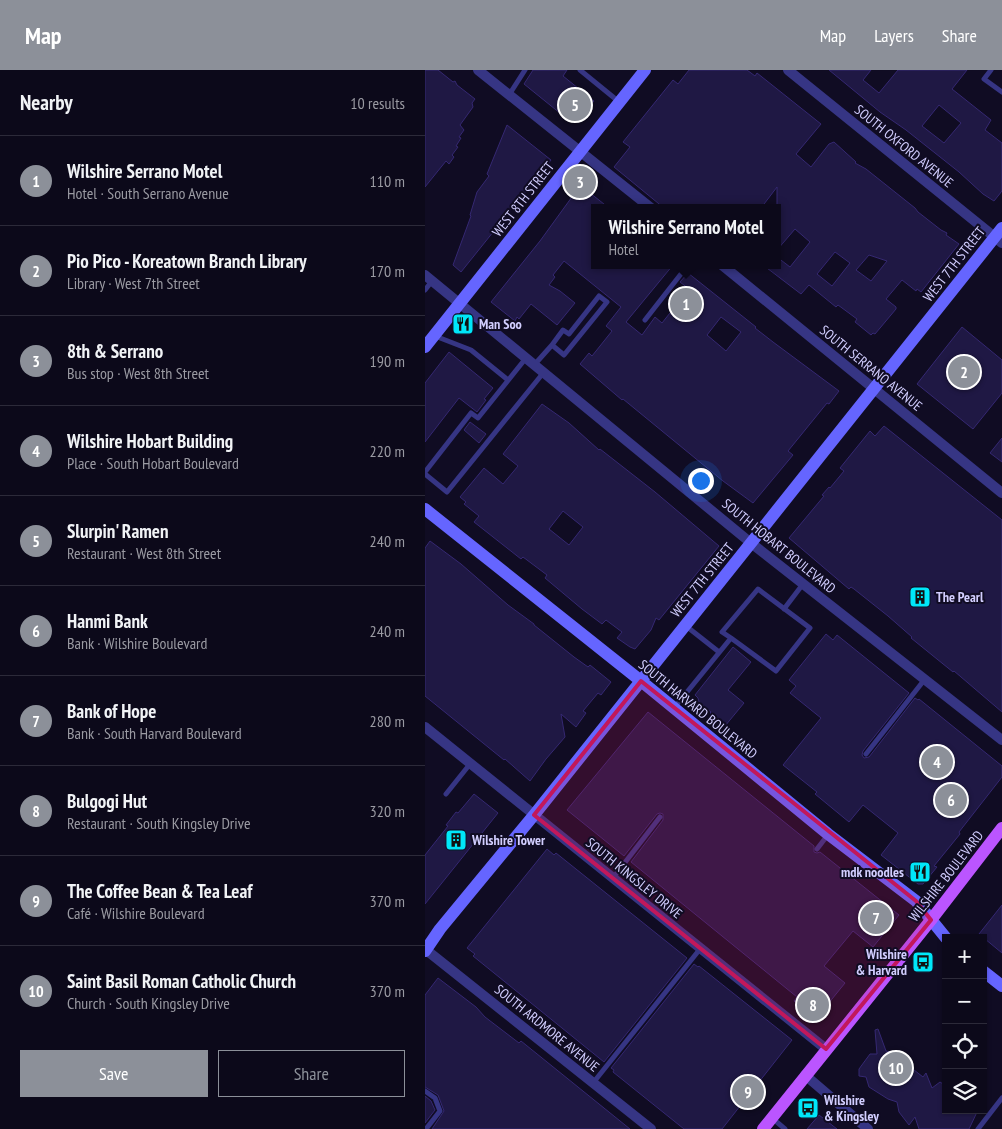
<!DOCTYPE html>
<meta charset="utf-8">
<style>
body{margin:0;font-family:"PT Sans Narrow",sans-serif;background:#151223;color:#f1f3f6}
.controls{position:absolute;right:15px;bottom:15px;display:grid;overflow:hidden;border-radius:0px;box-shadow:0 1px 4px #0004}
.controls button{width:45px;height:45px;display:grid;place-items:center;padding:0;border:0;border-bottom:1px solid #2c2a39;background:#0c091a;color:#f1f3f6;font:25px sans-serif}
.you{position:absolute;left:275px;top:410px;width:18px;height:18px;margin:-12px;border:4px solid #fff;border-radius:50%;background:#1a73e8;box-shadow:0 0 0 8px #1a73e833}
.badge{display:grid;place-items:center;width:32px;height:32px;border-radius:50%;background:#8c9099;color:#fff;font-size:16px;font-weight:700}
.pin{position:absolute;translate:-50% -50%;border:2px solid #fff;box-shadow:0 1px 5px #0006}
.popup{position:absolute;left:166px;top:134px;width:190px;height:65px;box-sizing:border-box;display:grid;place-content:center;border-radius:0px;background:#0c091a;filter:drop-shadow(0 1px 4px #0005);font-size:16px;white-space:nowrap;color:#9a9aa2}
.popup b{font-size:19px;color:#f1f3f6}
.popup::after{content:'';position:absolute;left:50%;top:100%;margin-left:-10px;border:10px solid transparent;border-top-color:#0c091a}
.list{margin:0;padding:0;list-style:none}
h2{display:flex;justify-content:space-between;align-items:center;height:65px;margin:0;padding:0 20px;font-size:21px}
h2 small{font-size:16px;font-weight:400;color:#9a9aa2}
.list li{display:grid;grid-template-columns:32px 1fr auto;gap:15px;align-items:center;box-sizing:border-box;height:90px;padding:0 20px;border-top:1px solid #2c2a39}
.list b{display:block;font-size:19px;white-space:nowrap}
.list p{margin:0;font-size:16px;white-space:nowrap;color:#9a9aa2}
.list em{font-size:16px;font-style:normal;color:#9a9aa2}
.actions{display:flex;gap:10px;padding:15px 20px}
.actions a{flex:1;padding:11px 0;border:1px solid #8c9099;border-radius:0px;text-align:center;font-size:18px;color:#8c9099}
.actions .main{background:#8c9099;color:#fff}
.icon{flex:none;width:28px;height:28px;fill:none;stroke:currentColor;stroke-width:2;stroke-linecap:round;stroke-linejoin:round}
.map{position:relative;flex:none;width:577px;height:1059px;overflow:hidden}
header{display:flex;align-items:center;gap:30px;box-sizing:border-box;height:70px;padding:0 25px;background:#8c9099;color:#fff}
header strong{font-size:24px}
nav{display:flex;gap:28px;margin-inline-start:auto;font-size:18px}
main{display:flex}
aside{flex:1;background:#0c091a}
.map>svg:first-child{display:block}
.building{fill:#1f1844;stroke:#352872;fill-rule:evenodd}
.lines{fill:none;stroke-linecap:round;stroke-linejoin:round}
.lane{stroke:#363584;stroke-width:5}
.street{stroke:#363584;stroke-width:10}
.secondary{stroke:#6565ff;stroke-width:12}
.primary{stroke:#b5f;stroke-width:12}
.marked{fill:#c2185b;fill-opacity:0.2;stroke:#c2185b;stroke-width:4;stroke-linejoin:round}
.labels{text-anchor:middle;stroke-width:4;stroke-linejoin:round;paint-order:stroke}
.street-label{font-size:14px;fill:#d2ceff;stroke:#100c23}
.poi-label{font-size:14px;font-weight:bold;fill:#d2ceff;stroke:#100c23;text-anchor:start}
</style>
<header>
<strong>Map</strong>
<nav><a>Map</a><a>Layers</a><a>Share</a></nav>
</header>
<main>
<aside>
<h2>Nearby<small>10 results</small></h2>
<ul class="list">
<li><span class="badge">1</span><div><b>Wilshire Serrano Motel</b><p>Hotel · South Serrano Avenue</p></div><em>110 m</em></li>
<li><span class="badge">2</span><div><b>Pio Pico - Koreatown Branch Library</b><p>Library · West 7th Street</p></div><em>170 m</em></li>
<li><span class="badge">3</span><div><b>8th &amp; Serrano</b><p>Bus stop · West 8th Street</p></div><em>190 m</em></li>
<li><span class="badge">4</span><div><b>Wilshire Hobart Building</b><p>Place · South Hobart Boulevard</p></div><em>220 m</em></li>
<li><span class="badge">5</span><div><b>Slurpin' Ramen</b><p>Restaurant · West 8th Street</p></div><em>240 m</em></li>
<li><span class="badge">6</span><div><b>Hanmi Bank</b><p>Bank · Wilshire Boulevard</p></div><em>240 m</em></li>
<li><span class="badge">7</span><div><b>Bank of Hope</b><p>Bank · South Harvard Boulevard</p></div><em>280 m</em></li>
<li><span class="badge">8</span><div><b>Bulgogi Hut</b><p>Restaurant · South Kingsley Drive</p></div><em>320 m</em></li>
<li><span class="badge">9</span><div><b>The Coffee Bean &amp; Tea Leaf</b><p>Café · Wilshire Boulevard</p></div><em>370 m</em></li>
<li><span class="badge">10</span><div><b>Saint Basil Roman Catholic Church</b><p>Church · South Kingsley Drive</p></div><em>370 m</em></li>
</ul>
<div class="actions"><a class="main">Save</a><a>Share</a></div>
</aside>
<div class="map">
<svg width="577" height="1059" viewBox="0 0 577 1059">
<rect width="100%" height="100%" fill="#100c23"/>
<path class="building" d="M0,0H13L28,12L30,11L32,15L50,29L47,33L48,37L35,55L39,60L34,67L36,68L31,76L33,77L27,85L29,87L24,94L21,91L0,117Z
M108,0H142L138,6L169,31L154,48H141L99,14Z
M264,0H322L330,6L332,3L396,54L371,84L386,97L404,74L409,72L431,92L430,93L441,99L490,138L493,142L516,160L522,163L521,165L534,174L496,222L492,219L491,221L477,210L461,229L471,237V239L450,264L448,263L446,265L430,252L432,249L413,235L411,237L384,215L376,224L338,195H352V187L365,197L385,172L370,159L352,180V117L336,138H239L189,97L205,77L198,72L248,10L253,14ZM410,182L425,193L407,216L392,204ZM444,185L462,191L446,211L431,200Z
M404,0H446L438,10L454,23L473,0H542L527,19L566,50L560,60L577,73V121L569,131L558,124L534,102L481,60L455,42ZM514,35L536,53L519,73L497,56Z
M82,55L126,90L36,202L28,195L46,146L45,145L52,122L64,106L62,104Z
M160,119L184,138H170V195H248L201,252L217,265L230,247L237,253L264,219L255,212L263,203L331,257L330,258L348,272L414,321L404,334L402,333L363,381L368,385L328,433L298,411L198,329L197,330L155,294L164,283L167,286L187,261L181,256L196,237L139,191L128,205L130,207L124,215L135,221L150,233L132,255L106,234L94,249L92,247L90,251L66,232L115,171L152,120ZM296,247L316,262L301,281L282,265Z
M537,257L577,290V323L548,359L492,314Z
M24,282L68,318L59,329L61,330L52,342L34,328L0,372V313Z
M117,334L144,353L174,380L175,379L230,422L294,476L234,550L231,548L226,560L210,579L205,577L192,568L197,562L181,550L177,554L157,539L120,508L122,505L98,487L96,489L49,452L54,446L39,434L41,432L35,427L59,398L78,414L93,396L78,384ZM138,441L158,457L144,475L124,459Z
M45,352L61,364L54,373L39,360Z
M459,356L577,450V642L529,601L528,602L486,568L487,567L463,546L429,519L426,517L424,519L364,468L399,426L397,425L404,417L405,418L419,401L415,398L445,361L450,366Z
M577,368V392L565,383Z
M5,471L36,494L83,535L109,554V555L149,587L163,597L165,595L186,612L176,625L173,623L158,641L161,643L151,657L136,644L140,667L121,689L105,711L80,689L79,690L0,626V478Z
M401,564L408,570L412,565L484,623L438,681L437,685L439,688L444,687L490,628L493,630L494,629L577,696V707L534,762L535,764L509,796L512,797L498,814H493L456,785L473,763L438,735L424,752L390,724L392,722L358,695L396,648L365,623L371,616L364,610Z
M308,577L326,592L303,620L319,633L300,656L285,643L286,642L274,632L273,628L270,625Z
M223,642L389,776V782L392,783L395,782L474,845L448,877L428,861L399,896L420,913L394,945L391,942L387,946L369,931L372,927L206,792L238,750V744L235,743L232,744L199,786L142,740Z
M49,724L73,743L0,834V785L23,756L21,755L31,742L33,743Z
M122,779L129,785L131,783L262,888L179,992L48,886L50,884L42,878Z
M577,835V883L554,864Z
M269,894L273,897L274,896L367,970L297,1059H259L188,1002L189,1000L186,998Z
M13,908L51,937L60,947L94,973L96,971L205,1059H7L19,1041L13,1025L0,1017V925Z
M453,959L461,981L473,984L480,989L484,996L498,1007L501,1003L507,1018L515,1012L521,1016V1040H553L544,1059H494L490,1047L484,1055L474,1042L472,1032L463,1029L444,1017L441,1007L434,1006V999L445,984H452L450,960Z
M0,1026L6,1031L10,1040L0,1053Z
M394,1045L412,1059H382Z"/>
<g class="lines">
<path class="lane" d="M155,0L193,31
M566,0L559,9L577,22
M84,25L100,0
M0,220L7,211
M220,250L263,195
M10,266L46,280L83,310
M110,294L127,275L139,285L182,232L174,226L144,264L138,260L127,275
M0,402L46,343L53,348L101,288
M0,404L22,422L119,302
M359,539L378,514
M261,556L294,582
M249,638L306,568L351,601L385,558L333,519L297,562L306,568
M441,684L500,609
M21,724L45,694
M392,779L402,766
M188,808L235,747
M168,1013L275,879
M0,1021L10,1028L15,1041L1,1059
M347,1048L360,1059
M553,1059L577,1028"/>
<path class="street" d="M53,0L226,138
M363,0L577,173
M297,195L577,423
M0,205L326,473L577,670
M0,657L401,979
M0,879L226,1059
M380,1005L443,1059"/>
<path class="secondary" d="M0,277L220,0
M0,439L216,611L403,764L491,831L521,868
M0,881L15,859L109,745L577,158
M558,901L577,916"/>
<path class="primary" d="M338,1059L506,850L577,758"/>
</g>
<path class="marked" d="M216,611L491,831L506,850L401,979L109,745Z"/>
<defs>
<g id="restaurant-square" transform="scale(1.125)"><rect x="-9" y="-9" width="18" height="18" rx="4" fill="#00e7f9" stroke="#100c23"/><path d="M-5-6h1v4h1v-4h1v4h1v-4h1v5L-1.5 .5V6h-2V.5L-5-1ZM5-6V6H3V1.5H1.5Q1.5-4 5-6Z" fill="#111"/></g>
<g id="building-square" transform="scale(1.125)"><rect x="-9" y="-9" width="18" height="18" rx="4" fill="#00e7f9" stroke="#100c23"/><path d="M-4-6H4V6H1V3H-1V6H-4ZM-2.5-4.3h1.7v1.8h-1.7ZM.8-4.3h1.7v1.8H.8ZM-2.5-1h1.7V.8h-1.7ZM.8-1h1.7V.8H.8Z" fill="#111"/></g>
<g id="bus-square" transform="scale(1.125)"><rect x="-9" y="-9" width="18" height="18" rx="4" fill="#00e7f9" stroke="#100c23"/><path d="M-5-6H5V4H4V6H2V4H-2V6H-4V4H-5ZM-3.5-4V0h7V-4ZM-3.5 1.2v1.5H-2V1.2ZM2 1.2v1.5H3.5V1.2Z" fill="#111"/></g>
</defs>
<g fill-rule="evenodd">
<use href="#restaurant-square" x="38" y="254"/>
<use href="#building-square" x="495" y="527"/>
<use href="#building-square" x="31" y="770"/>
<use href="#restaurant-square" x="495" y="802"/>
<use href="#bus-square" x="498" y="892"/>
<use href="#bus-square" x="383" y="1038"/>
</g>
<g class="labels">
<g class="street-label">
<text transform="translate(479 76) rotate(39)" y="5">SOUTH OXFORD AVENUE</text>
<text transform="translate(98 129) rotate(-52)" y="5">WEST 8TH STREET</text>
<text transform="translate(529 194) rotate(-52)" y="5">WEST 7TH STREET</text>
<text transform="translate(446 298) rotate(39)" y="5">SOUTH SERRANO AVENUE</text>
<text transform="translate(354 476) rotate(39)" y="5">SOUTH HOBART BOULEVARD</text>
<text transform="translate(277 510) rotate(-51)" y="5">WEST 7TH STREET</text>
<text transform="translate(273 639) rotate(39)" y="5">SOUTH HARVARD BOULEVARD</text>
<text transform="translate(521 806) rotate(-52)" y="5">WILSHIRE BOULEVARD</text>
<text transform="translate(209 808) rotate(39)" y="5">SOUTH KINGSLEY DRIVE</text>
<text transform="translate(122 958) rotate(39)" y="5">SOUTH ARDMORE AVENUE</text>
</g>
<g class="poi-label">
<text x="54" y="259">Man Soo</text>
<text x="511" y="532">The Pearl</text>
<text x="47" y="775">Wilshire Tower</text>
<text x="479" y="807" text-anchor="end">mdk noodles</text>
<text x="482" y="889" text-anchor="end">Wilshire<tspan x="482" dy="16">&amp; Harvard</tspan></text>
<text x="399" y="1035">Wilshire<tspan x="399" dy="16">&amp; Kingsley</tspan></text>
</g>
</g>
</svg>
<div class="controls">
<button>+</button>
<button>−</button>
<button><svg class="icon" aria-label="locate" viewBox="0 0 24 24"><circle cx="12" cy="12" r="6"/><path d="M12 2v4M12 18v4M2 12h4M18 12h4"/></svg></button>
<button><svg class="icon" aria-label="layers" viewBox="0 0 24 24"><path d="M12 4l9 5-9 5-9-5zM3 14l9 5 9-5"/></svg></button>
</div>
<div class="you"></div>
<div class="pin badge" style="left:261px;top:234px">1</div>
<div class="popup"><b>Wilshire Serrano Motel</b>Hotel</div>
<div class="pin badge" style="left:539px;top:302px">2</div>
<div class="pin badge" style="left:155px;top:112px">3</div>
<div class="pin badge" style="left:512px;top:692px">4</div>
<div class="pin badge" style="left:150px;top:35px">5</div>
<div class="pin badge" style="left:526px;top:730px">6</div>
<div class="pin badge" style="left:451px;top:848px">7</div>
<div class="pin badge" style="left:388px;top:935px">8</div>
<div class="pin badge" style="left:323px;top:1022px">9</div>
<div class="pin badge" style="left:471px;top:998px">10</div>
</div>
</main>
